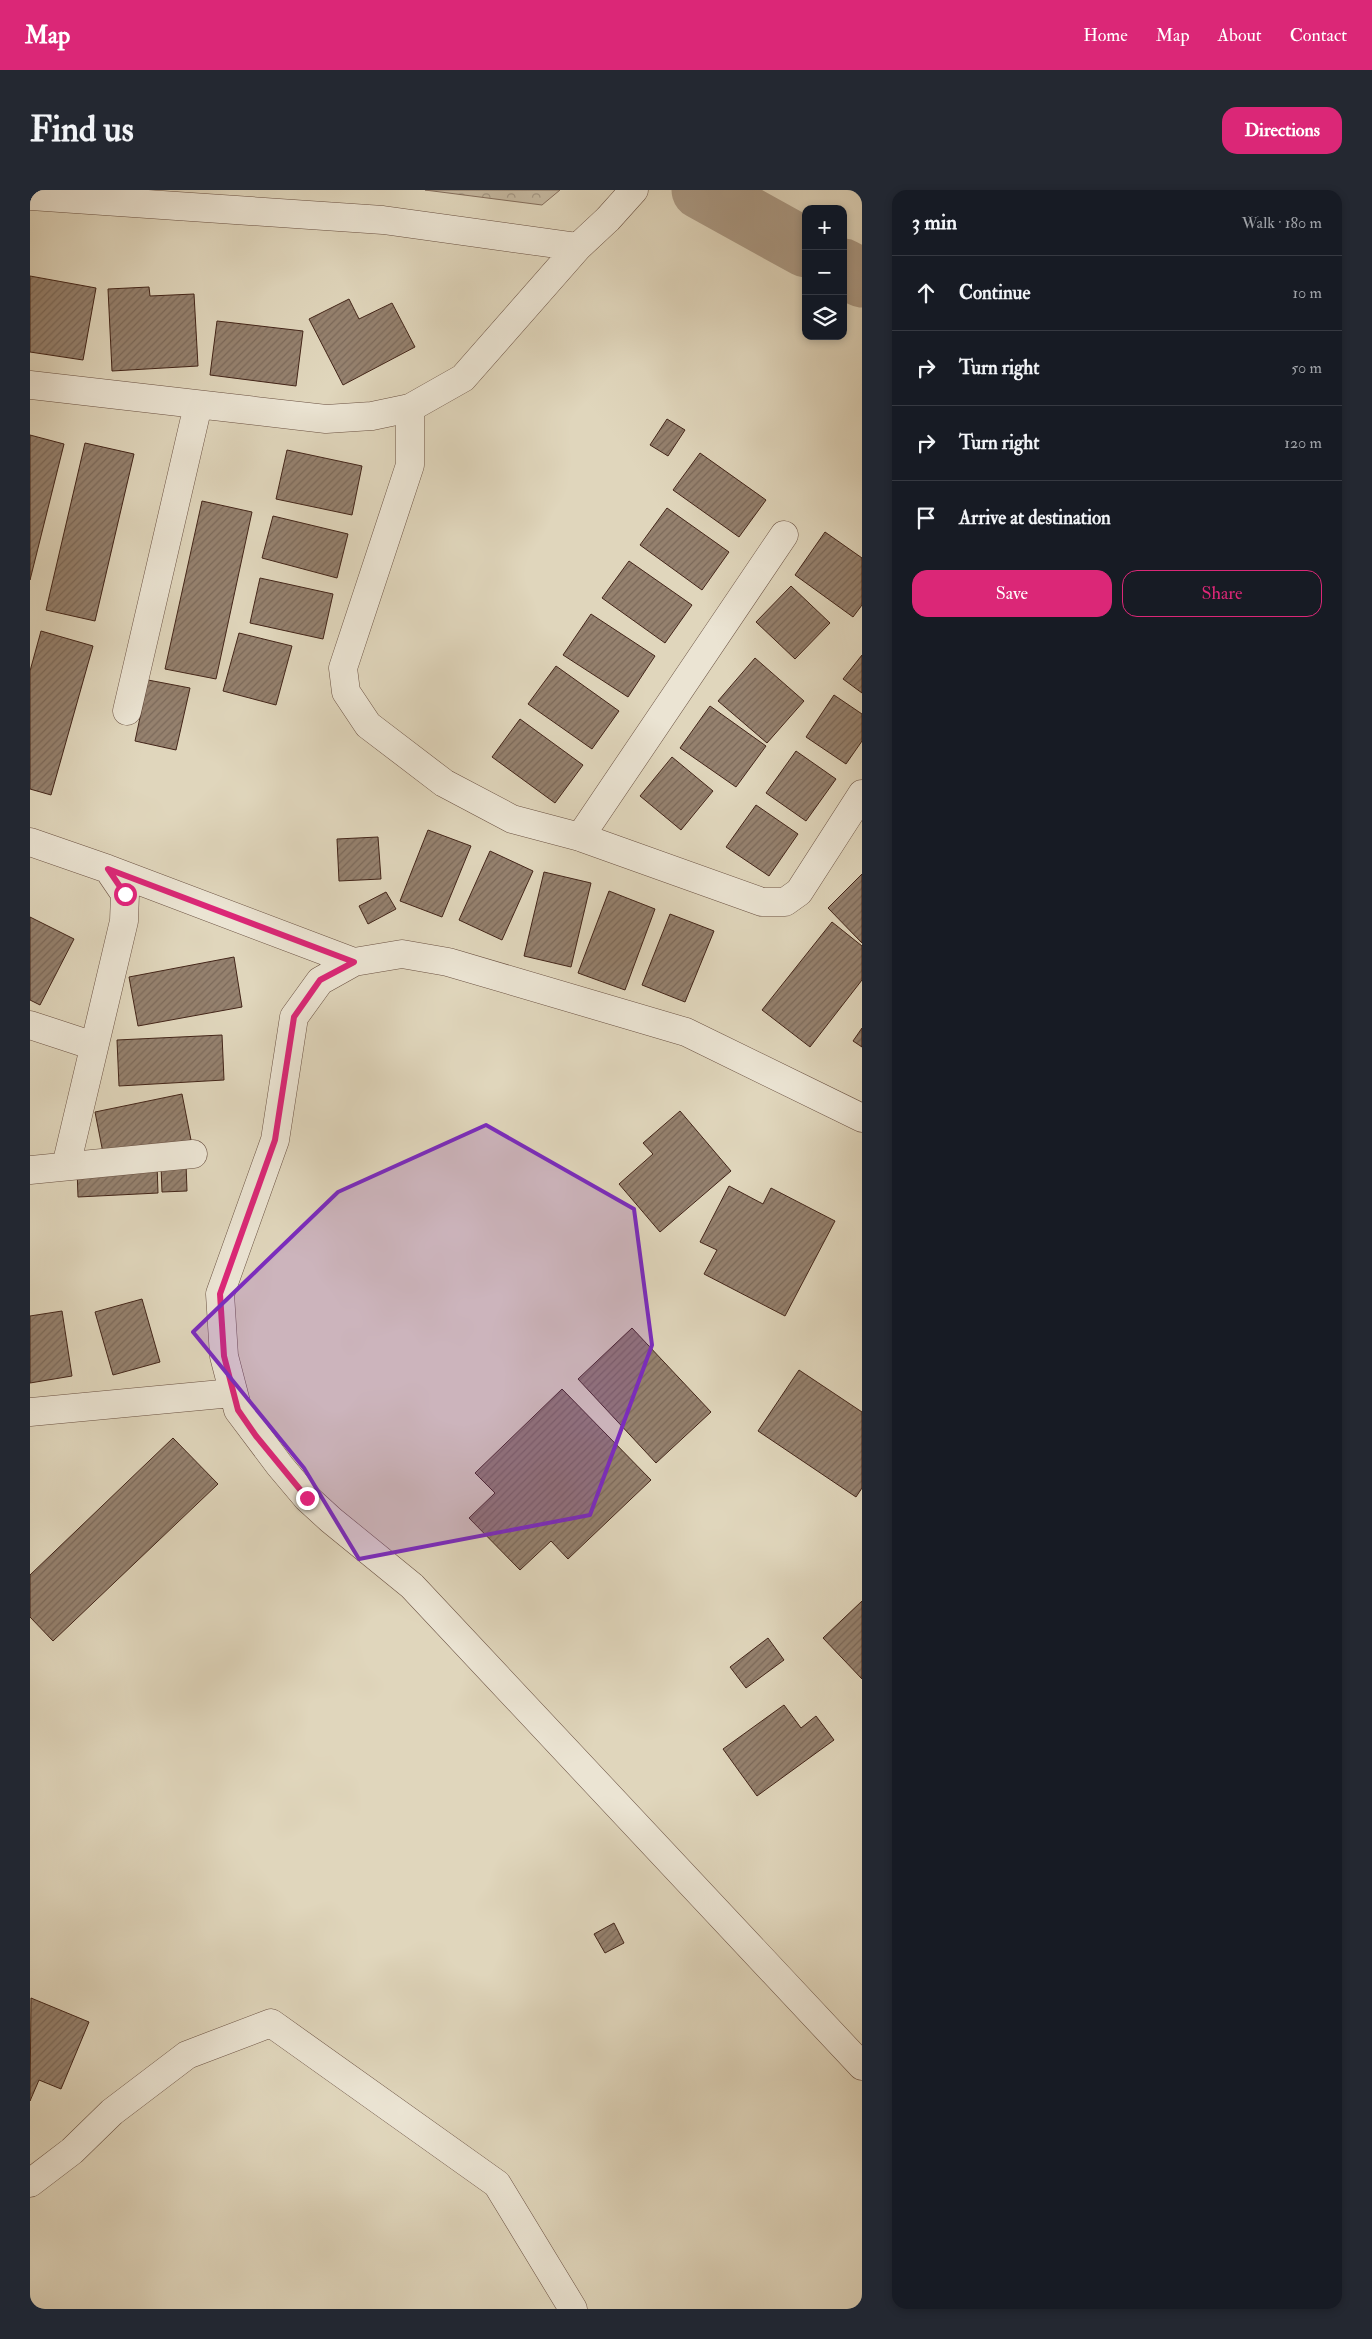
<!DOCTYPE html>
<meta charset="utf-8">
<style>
body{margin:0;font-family:"IM FELL Double Pica",serif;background:#242831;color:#f1f3f6}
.controls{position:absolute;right:15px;top:15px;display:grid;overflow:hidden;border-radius:10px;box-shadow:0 2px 8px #0003}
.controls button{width:45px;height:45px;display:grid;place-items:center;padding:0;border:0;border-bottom:1px solid #363941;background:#171b24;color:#f1f3f6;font:25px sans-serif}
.stop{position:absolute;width:15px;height:15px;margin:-11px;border:4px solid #db2777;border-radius:50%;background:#fff}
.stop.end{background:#db2777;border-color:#fff;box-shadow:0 1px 5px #0008}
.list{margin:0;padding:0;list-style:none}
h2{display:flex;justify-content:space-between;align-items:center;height:65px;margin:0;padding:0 20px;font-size:21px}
h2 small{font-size:16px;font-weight:400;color:#9ea1a6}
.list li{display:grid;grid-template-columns:32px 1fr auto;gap:15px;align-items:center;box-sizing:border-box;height:75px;padding:0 20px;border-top:1px solid #363941}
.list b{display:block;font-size:19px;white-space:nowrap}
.list em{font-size:16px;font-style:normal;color:#9ea1a6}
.actions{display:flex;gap:10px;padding:15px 20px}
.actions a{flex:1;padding:11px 0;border:1px solid #db2777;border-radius:15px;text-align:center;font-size:18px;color:#db2777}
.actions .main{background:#db2777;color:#fff}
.icon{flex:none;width:28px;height:28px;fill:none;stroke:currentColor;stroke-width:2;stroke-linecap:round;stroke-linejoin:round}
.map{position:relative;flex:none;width:832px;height:2119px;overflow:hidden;border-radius:15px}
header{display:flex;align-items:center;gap:30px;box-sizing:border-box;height:70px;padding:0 25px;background:#db2777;color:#fff}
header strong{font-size:24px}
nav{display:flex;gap:28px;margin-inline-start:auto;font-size:18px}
.intro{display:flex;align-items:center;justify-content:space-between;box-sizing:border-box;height:120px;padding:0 30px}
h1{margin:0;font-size:35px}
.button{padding:12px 22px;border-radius:15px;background:#db2777;color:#fff;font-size:18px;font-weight:700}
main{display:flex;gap:30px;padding:0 30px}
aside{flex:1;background:#171b24;border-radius:15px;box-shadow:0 2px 8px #0003}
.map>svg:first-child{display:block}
.forest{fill:url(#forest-crowns);stroke:#846e5c}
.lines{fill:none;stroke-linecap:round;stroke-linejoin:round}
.river{stroke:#ab9a85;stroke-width:59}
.building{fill:url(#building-hatch);stroke:#432519}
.minor-casing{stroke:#6a5142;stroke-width:29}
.minor{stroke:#ebe4d3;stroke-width:28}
.route{stroke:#db2777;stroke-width:6}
.marked{fill:#7b2cbf;fill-opacity:0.2;stroke:#7b2cbf;stroke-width:4;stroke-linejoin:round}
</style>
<header>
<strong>Map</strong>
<nav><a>Home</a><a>Map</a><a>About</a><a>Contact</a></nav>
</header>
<div class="intro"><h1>Find us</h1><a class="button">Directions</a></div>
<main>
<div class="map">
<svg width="832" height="2119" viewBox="0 0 832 2119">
<defs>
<pattern id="forest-crowns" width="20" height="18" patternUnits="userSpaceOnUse" patternTransform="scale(1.25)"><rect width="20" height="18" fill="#c5b8a0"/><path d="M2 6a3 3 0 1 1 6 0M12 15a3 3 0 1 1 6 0" fill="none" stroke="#a29582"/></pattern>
<pattern id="building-hatch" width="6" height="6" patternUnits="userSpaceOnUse" patternTransform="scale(1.25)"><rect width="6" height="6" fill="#95816e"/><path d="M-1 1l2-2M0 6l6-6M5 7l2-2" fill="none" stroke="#7b695a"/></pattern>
</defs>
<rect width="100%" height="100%" fill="#e0d6bc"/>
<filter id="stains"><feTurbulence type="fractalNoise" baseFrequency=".004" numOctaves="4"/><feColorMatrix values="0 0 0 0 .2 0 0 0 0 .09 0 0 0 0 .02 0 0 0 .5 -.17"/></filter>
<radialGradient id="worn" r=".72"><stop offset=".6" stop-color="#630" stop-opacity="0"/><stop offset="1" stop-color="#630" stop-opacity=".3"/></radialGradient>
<path class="forest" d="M395,0H530L512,15Z"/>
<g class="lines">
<path class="river" d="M671,0L776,58
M813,78L832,88"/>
</g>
<path class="building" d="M0,86L66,98L53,170L0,162Z
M119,97L120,106L164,104L168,176L82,181L78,99Z
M319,109L329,129L362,113L385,157L313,195L279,129Z
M187,131L273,141L266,196L180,185Z
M637,229L655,240L638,266L620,255Z
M0,245L34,254L0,390Z
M55,253L104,264L65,431L16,420Z
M257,260L332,276L322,325L246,309Z
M670,263L736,310L709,347L643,300Z
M172,311L222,322L186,489L135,479Z
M637,318L699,362L672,400L610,355Z
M243,326L318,344L307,388L232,368Z
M795,342L832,368V415L823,427L765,385Z
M599,371L662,415L635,453L572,408Z
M230,388L303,404L293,449L220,433Z
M761,396L800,433L765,469L726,432Z
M561,424L625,466L598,507L533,465Z
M11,441L63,456L21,605L0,599V481Z
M209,443L262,456L246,515L193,501Z
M832,465V503L813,489Z
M725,468L774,511L737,553L688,511Z
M526,476L589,521L562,559L498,514Z
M118,490L160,498L146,560L105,551Z
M804,505L832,524V551L816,574L776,547Z
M680,516L736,556L706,597L650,558Z
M490,529L553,575L525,613L462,567Z
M766,561L806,589L776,631L736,603Z
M642,567L683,601L651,640L610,606Z
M726,615L768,644L739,686L696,657Z
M398,640L441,656L412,727L370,711Z
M348,647L351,689L309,691L307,649Z
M460,661L503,681L472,750L429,730Z
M514,682L561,693L541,777L494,766Z
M832,684V753L798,718Z
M579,701L625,719L595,800L548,783Z
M356,702L366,719L338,734L329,716Z
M640,724L684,741L655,812L612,795Z
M0,727L44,749L10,815L0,810Z
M802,732L832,756V790L780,857L732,820Z
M204,767L212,817L108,836L99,787Z
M832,838V857L823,851Z
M192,845L194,890L89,896L87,850Z
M152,904L161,950L74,968L65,922Z
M650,921L701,981L630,1042L589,994L623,964L613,953Z
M127,974L128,1003L48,1007L47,979Z
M156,974L157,1001L132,1002L131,975Z
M699,996L733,1014L741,998L805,1031L755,1126L674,1084L687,1060L670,1052Z
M112,1109L130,1172L83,1185L65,1122Z
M32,1121L42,1186L0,1193V1126Z
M602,1138L681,1222L626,1273L548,1189Z
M769,1180L832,1222V1298L826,1307L728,1241Z
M532,1199L621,1290L538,1369L521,1351L490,1380L439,1328L465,1303L445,1283Z
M143,1248L188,1294L23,1451L0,1427V1385Z
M832,1411V1489L793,1448Z
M738,1448L754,1470L716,1498L700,1477Z
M754,1515L771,1538L786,1526L804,1550L727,1606L693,1559Z
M584,1733L594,1753L575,1763L564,1744Z
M1,1808L59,1832L31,1899L9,1890L0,1911Z"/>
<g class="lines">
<g class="minor-casing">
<path id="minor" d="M0,6L353,30L548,57L578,29L604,0
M0,195L296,229L342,226L380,218L433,188L548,57
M380,218V275L313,478L316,502L338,535L414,593L482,629L550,647L732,712H755L769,702L832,604
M97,521L168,215
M550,647L754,345
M0,652L78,679L95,704L94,731L36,976
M78,679L324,772
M0,835L64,856
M832,928L656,842L418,772L372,764L324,772L290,791L264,827L245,950L190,1104L194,1166L208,1220L250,1276L277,1308L301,1330L382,1396L832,1876
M0,980L163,964
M0,1222L202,1203
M0,1993L42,1961L82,1922L157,1865L241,1833L467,1994L543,2119"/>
</g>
<use href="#minor" class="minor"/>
</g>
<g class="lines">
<path class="route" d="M95,704L78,679L324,772L290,790L264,827L245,950L190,1104L194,1166L208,1220L226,1246L277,1308"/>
</g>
<path class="marked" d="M456,935L604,1019L622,1155L560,1325L329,1369L274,1278L163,1142L308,1002Z"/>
<rect width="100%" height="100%" filter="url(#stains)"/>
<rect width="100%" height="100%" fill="url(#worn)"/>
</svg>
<div class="controls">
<button>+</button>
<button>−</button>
<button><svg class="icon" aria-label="layers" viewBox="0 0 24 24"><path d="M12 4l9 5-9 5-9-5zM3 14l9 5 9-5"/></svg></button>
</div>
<div class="stop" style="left:95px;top:704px"></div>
<div class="stop end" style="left:277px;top:1308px"></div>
</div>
<aside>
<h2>3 min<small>Walk · 180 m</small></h2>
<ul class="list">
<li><svg class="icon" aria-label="ahead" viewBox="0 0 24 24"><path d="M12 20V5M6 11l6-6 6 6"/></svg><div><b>Continue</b></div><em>10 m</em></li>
<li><svg class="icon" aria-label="right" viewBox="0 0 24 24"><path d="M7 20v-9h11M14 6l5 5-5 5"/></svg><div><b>Turn right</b></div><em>50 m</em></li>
<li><svg class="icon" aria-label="right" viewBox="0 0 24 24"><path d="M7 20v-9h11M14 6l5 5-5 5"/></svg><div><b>Turn right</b></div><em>120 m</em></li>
<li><svg class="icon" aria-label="arrive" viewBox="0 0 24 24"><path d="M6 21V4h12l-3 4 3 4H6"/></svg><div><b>Arrive at destination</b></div></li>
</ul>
<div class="actions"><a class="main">Save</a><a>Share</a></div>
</aside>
</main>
